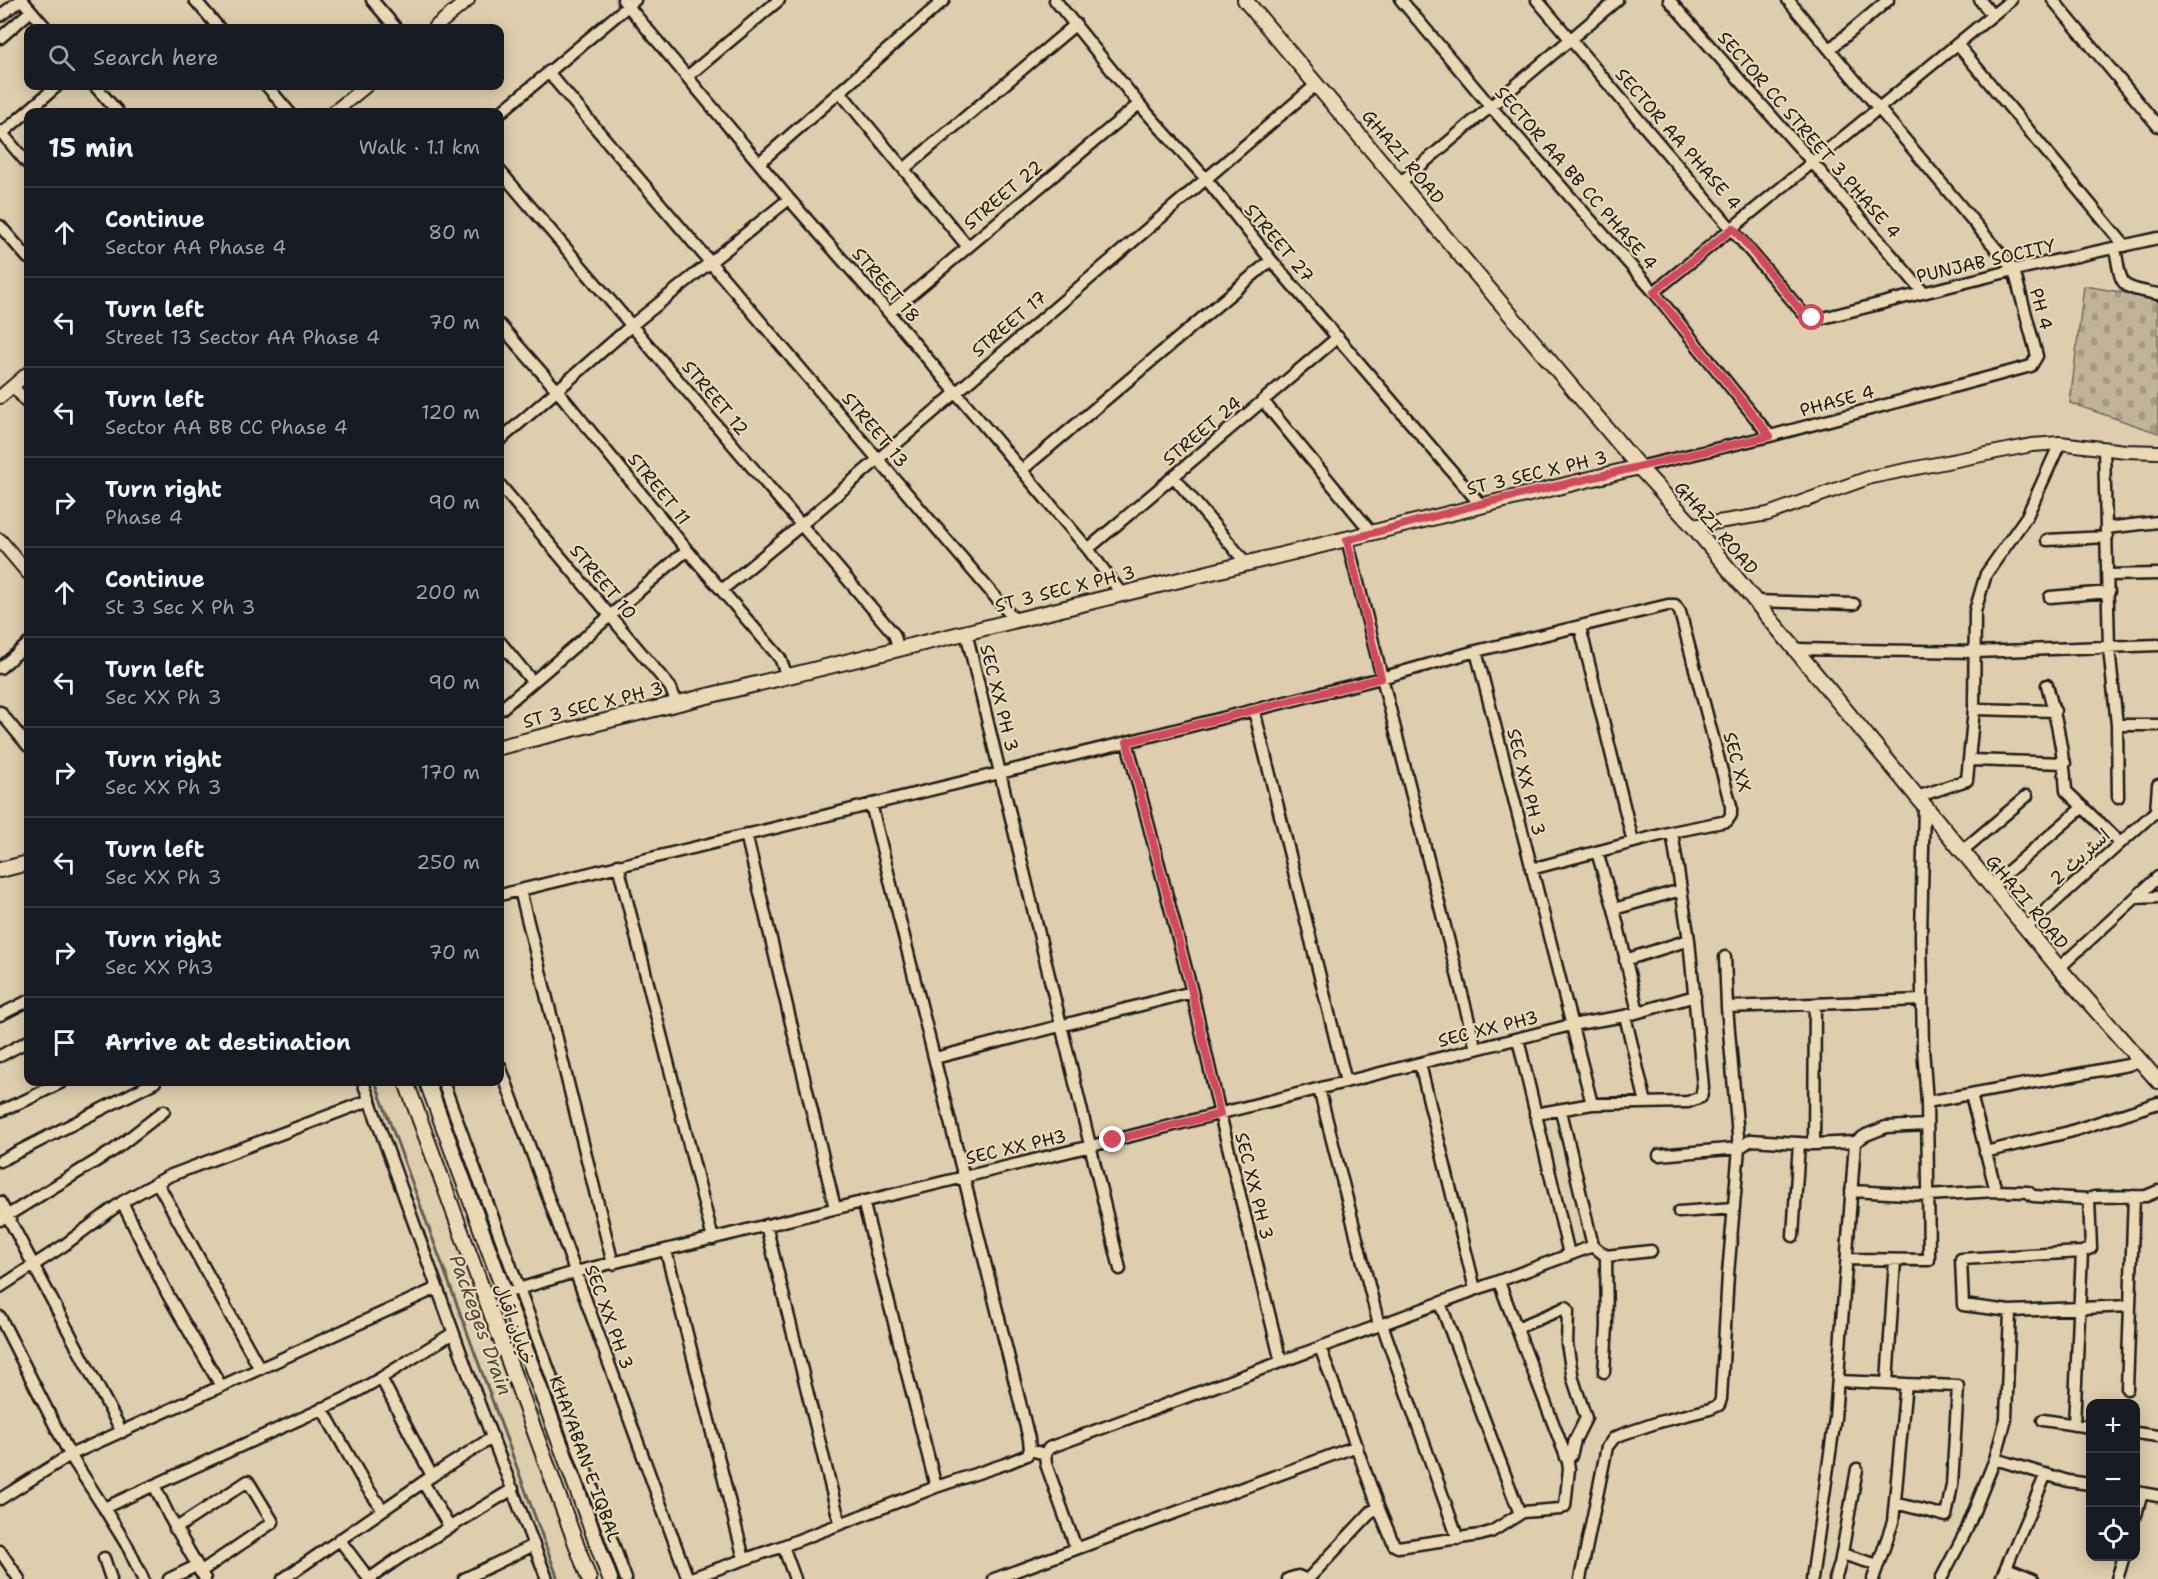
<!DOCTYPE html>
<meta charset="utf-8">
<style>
body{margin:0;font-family:"Shantell Sans","Playpen Sans Arabic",sans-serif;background:#20242c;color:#f1f3f6}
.controls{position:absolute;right:18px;bottom:18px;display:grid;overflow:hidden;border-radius:12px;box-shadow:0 3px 15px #0003}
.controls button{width:54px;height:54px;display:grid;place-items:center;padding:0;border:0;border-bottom:2px solid #363941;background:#171b24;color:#f1f3f6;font:30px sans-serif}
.stop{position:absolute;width:18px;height:18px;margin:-14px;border:4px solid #d1495b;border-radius:50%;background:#fff}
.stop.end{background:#d1495b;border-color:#fff;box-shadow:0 2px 6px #0008}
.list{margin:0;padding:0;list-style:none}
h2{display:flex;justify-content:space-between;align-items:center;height:78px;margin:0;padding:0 24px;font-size:26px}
h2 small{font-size:20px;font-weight:400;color:#9ea1a6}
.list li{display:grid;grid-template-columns:39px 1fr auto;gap:18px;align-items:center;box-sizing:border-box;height:90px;padding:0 24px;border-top:2px solid #363941}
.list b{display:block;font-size:22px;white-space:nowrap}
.list p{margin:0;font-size:20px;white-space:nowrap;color:#9ea1a6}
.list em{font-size:20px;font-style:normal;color:#9ea1a6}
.icon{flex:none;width:33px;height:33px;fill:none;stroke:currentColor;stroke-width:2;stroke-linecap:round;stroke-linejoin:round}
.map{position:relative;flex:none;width:2158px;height:1579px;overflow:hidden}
.search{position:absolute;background:#171b24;box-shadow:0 3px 15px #0003;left:24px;top:24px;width:480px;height:66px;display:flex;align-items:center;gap:15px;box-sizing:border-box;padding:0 21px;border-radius:12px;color:#9ea1a6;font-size:22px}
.panel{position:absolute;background:#171b24;box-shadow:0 3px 15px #0003;left:24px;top:108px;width:480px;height:978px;border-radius:12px}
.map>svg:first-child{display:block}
.cemetery{fill:url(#cemetery-stones);stroke:#6f685a;stroke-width:1.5}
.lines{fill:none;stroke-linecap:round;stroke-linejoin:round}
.stream{stroke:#655f53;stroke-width:3}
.minor-casing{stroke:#1c1c1c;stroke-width:15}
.tertiary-casing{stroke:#1c1c1c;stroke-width:16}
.secondary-casing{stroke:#1c1c1c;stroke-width:18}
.minor{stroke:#ebd9b6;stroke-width:10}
.tertiary{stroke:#ebd9b6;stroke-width:12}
.secondary{stroke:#ebd9b6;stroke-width:14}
.route{stroke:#d1495b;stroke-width:8}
.labels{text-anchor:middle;stroke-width:4.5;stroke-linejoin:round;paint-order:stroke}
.street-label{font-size:18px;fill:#1c1c1c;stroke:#ebd9b6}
.water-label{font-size:20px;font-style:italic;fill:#4d4840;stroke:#ebd9b6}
</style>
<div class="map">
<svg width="2158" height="1579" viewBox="0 0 2158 1579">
<defs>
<pattern id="cemetery-stones" width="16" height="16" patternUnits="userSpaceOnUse" patternTransform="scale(1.5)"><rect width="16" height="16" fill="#c2b397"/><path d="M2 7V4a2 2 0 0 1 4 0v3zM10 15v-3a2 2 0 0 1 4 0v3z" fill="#a69982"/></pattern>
</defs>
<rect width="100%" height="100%" fill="#dfcead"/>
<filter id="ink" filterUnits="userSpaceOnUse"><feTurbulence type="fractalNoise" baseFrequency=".0167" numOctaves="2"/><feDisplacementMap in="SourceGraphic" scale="12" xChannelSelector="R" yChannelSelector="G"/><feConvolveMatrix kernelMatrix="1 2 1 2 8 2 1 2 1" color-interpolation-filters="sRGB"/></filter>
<g filter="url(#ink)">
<path class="cemetery" d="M2084,286L2158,298V433L2070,403Z"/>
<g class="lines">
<path class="stream" d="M375,1082L558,1579"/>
<g class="minor-casing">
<path id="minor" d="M22,0L46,28
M195,0L219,28
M372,0L396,28
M623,0L789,199L889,313L1088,549L1121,593
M1055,0L1139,104L1207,180L1271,260L1480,504
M1401,0L1491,107L1654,292L1770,436
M1537,0L1802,312L1812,318H1823L2014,270L2158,238
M1669,0L1813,163L1923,292
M1980,0L1992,15
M2053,0L2158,126
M0,16L20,0
M0,38L31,11
M1957,44L2125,246
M1830,49L1888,0
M548,72L1014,619
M688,76L779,0
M95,86L118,112
M267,86L289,112
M840,92L968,247
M500,113L635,0
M0,131L28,164
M0,135L57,86
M760,162L944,0
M904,169L1076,24
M500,171L894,634L899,649
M1401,182L1617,0
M0,226L28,258
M2115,248C2122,287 2118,287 2158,294
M1654,292L2011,0
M889,313L1139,104
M500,325L556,389L687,550L780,658L787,676
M13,386L28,404
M1263,401L1372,533
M500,440L632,325L789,199
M2104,448L2109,648L2117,725L2118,797
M1639,467L1770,436L2031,366L2037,356L2014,270L1788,0
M1022,470L1271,260
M1174,477L1246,563
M500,485L670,687L677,703
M2106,528L2158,522
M1347,539L1476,1049
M2047,540L2107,537
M1088,549L1338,337
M2109,575L2158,574
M723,589L800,526L1317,84
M2050,597L2109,592
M1755,601L1854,604
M1580,627L1633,842
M966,632L1120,1269
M500,642L532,681
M1795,649L1976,652L2158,645
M1476,651L1592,1104
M0,668L28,644
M2047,685C2057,720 2064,755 2066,791L2120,843
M1974,709L2055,711
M500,710L687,550
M1254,710L1346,1082
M0,712L28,746
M2117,725H2158
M1127,742L1192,992L1220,1114L1281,1362
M1970,760L2065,763
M2158,785L2156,811L2158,813
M1917,797L1967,780L1974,709L1975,611L1986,574L2027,516L2060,443
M871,804L1029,1439L1030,1450
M746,834L835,1208
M1962,851L2027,796
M1597,852L1614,909L1638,1012
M618,865L713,1239
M1991,886L2083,807
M520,890L613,1264
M500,895L1127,742L1381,678L1476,651L1668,605H1675L1680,612L1731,806V815L1727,821L1672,832L1531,869
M2135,898L2158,897
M1614,909L1681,890
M2026,928L2156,811
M1625,960L1689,940
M2059,968L2158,877
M1727,1007L1922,1000
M0,1015L28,1001
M1625,1016L1646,1103
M1518,1039L1569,1254
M0,1056L28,1041
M935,1058L1192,992
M1420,1064L1475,1289
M500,1066L688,1579
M363,1082L480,1406L547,1579
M443,1082L626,1579
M1319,1089L1379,1325
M1927,1102L2128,1065L2141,1060
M0,1111L26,1100L62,1082
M1561,1111L1593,1246L1606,1256L1651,1251
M1535,1114L1592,1104L1688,1102L1701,1097L1703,1087L1689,940L1672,832
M1814,1144L1815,1004
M1985,1152L2069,1132L2158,1103
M1659,1155L1739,1148L1751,1140L1814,1144L1855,1142L1866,1135L1886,1127L1926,1125
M0,1161L155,1082
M157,1182L260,1369
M1851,1191L1927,1195L1996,1191L1971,1095
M1996,1191L2028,1192L2033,1196L2089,1199
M863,1201L936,1487
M0,1202L122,1432
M122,1202L168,1295L221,1386
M1679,1212L1734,1208
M0,1220L114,1150L164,1111
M766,1225L840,1524
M1793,1236L1799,1143
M666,1251L744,1559
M1847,1259L1929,1260L1927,1102L1923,1048L1921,936L1924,805
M0,1287L63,1246L122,1202L169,1176L370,1100
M505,1293L575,1272L1091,1146L1571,1025L1625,1016L1695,996
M1440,1303L1520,1514
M2130,1306L2010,1311L1963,1305L1961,1259L2082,1252L2091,1248L2089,1199L2094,1197L2146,1196L2158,1191
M0,1317L70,1455L104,1508L344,1399L381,1378L453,1333
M1382,1324L1458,1539
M1517,1328L1560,1310L1566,1307L1568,1311L1567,1344L1573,1379L1586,1418L1575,1440L1571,1456L1566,1458
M1320,1347L1379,1509L1394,1545L1398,1547L1480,1535L1491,1532L1523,1512L1560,1509L1565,1506L1569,1469L1568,1462L1499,1282
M1604,1372L1607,1326L1606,1256
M381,1378L432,1476
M1838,1381L1887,1383
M2127,1389L2134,1196
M322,1408L366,1486L383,1510
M2043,1420L2090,1427
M2074,1425L2082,1252
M2136,1433L2158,1436
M1045,1454L1046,1464L1076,1548
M1995,1459L2006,1419L2010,1311
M423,1482L450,1528
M154,1485L169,1516L205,1579
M2136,1492L2158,1496
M0,1499L70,1455L437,1288
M1895,1503L1946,1516L1952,1485L1958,1386L1906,1384
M104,1508L128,1547L143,1579
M2136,1515L2142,1493
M175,1529L248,1481L273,1522L200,1572
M339,1539L369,1579
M783,1546L795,1579
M0,1551L19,1579
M1842,1554L1878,1565
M104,1558L111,1579
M2006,1568L2033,1579
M169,1579L196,1566
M283,1579L432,1476L493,1437
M369,1579L399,1558L513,1489
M464,1579L534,1545
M688,1579L783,1546L936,1487L1008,1463L1027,1455L1030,1450L1045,1454L1049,1448L1054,1446L1593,1246
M994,1579L1357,1446
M1288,1579L1298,1576L1305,1579
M1308,1579L1372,1511L1379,1509
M1580,1579L1607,1447L1614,1438L1623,1434L1659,1422L1710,1409L1719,1405L1721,1399L1728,1274L1739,1148L1727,1007L1725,957
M1812,1579L1835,1418L1855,1142
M1835,1579L1840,1564L1857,1469
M1873,1579L1893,1522L1905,1393L1906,1384L1887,1383L1895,1260
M1941,1579L1966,1531L1995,1459L2068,1481L2090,1484
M2001,1579L2046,1474
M2117,1579L2124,1556"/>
</g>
<g class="tertiary-casing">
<path id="tertiary" d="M434,28L468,0
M334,112L366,86
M0,397L28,373
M1693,526L1768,514L1871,477L2032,445L2060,443L2125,451L2158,452
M0,540L28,573"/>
</g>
<g class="secondary-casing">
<path id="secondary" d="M1245,0L1639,467L1693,526L2059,968L2158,1081
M500,747L1639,467
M0,870L28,863
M406,1082L589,1579
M427,1082L610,1579"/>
</g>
<use href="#minor" class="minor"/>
<use href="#tertiary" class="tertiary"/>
<use href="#secondary" class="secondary"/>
</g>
</g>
<g class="lines" filter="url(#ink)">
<path class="route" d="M1113,1140L1220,1114L1192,992L1127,742L1381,678L1347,540L1480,504L1770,436L1654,292L1733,228L1802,312L1812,318"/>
</g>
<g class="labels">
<g class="street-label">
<text transform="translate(1809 135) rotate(49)" y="6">SECTOR CC STREET 3 PHASE 4</text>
<text transform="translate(1678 139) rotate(49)" y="6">SECTOR AA PHASE 4</text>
<text transform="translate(1403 157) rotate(50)" y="6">GHAZI ROAD</text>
<text transform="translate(1576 178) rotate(49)" y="6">SECTOR AA BB CC PHASE 4</text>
<text transform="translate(1003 195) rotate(-40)" y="6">STREET 22</text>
<text transform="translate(1279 243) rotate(50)" y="6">STREET 27</text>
<text transform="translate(1986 261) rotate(-13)" y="6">PUNJAB SOCITY</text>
<text transform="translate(886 285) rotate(49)" y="6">STREET 18</text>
<text transform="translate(2041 309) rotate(75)" y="6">PH 4</text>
<text transform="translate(1009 324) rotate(-40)" y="6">STREET 17</text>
<text transform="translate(715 398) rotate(50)" y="6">STREET 12</text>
<text transform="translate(1837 401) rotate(-15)" y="6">PHASE 4</text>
<text transform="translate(875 430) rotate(50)" y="6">STREET 13</text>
<text transform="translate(1202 431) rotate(-40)" y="6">STREET 24</text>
<text transform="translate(1537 473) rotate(-13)" y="6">ST 3 SEC X PH 3</text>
<text transform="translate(659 489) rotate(51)" y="6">STREET 11</text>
<text transform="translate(1716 528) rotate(49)" y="6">GHAZI ROAD</text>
<text transform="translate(603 582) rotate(50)" y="6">STREET 10</text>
<text transform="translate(1065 589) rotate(-14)" y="6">ST 3 SEC X PH 3</text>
<text transform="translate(999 698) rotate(76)" y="6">SEC XX PH 3</text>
<text transform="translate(593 705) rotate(-14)" y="6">ST 3 SEC X PH 3</text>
<text transform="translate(1737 762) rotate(75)" y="6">SEC XX</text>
<text transform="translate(1526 782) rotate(76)" y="6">SEC XX PH 3</text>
<text transform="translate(2080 857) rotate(-42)" y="6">اسٹریٹ 2</text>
<text transform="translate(2027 902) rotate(50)" y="6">GHAZI ROAD</text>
<text transform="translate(1488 1029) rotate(-14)" y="6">SEC XX PH3</text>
<text transform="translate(1016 1147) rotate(-13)" y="6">SEC XX PH3</text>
<text transform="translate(1254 1186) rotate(76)" y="6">SEC XX PH 3</text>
<text transform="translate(609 1317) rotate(70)" y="6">SEC XX PH 3</text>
<text transform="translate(514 1324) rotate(70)" y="6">خیابان اقبال</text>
<text transform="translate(585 1459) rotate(70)" y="6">KHAYABAN E IQBAL</text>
</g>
<g class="water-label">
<text transform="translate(481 1325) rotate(70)" y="7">Packeges Drain</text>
</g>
</g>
</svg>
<div class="controls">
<button>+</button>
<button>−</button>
<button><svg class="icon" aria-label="locate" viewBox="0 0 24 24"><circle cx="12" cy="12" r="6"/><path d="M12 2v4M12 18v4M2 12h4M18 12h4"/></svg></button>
</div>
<div class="stop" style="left:1812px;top:318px"></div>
<div class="stop end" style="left:1113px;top:1140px"></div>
<div class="search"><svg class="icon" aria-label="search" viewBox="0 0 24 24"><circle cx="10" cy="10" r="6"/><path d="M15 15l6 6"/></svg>Search here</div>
<section class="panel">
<h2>15 min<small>Walk · 1.1 km</small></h2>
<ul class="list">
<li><svg class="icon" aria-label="ahead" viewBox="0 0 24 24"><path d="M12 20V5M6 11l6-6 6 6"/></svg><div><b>Continue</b><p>Sector AA Phase 4</p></div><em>80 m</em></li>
<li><svg class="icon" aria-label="left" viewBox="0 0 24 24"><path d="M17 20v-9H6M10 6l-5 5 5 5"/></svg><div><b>Turn left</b><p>Street 13 Sector AA Phase 4</p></div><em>70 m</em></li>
<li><svg class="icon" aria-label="left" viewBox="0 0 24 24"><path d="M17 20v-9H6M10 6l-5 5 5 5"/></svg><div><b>Turn left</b><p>Sector AA BB CC Phase 4</p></div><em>120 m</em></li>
<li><svg class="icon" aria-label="right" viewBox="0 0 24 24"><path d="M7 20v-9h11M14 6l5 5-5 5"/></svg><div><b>Turn right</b><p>Phase 4</p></div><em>90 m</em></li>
<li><svg class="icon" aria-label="ahead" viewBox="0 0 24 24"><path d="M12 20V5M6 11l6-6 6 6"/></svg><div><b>Continue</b><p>St 3 Sec X Ph 3</p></div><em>200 m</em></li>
<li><svg class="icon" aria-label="left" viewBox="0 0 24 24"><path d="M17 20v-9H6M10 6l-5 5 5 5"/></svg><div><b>Turn left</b><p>Sec XX Ph 3</p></div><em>90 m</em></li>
<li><svg class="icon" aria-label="right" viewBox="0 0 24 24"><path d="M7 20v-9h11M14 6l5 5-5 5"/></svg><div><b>Turn right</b><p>Sec XX Ph 3</p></div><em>170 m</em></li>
<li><svg class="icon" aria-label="left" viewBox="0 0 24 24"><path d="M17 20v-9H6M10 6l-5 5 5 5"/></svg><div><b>Turn left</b><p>Sec XX Ph 3</p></div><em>250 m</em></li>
<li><svg class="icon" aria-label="right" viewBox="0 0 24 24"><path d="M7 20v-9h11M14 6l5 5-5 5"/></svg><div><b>Turn right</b><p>Sec XX Ph3</p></div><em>70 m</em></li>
<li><svg class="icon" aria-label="arrive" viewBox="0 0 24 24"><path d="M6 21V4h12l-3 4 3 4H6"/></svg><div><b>Arrive at destination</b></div></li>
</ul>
</section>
</div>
